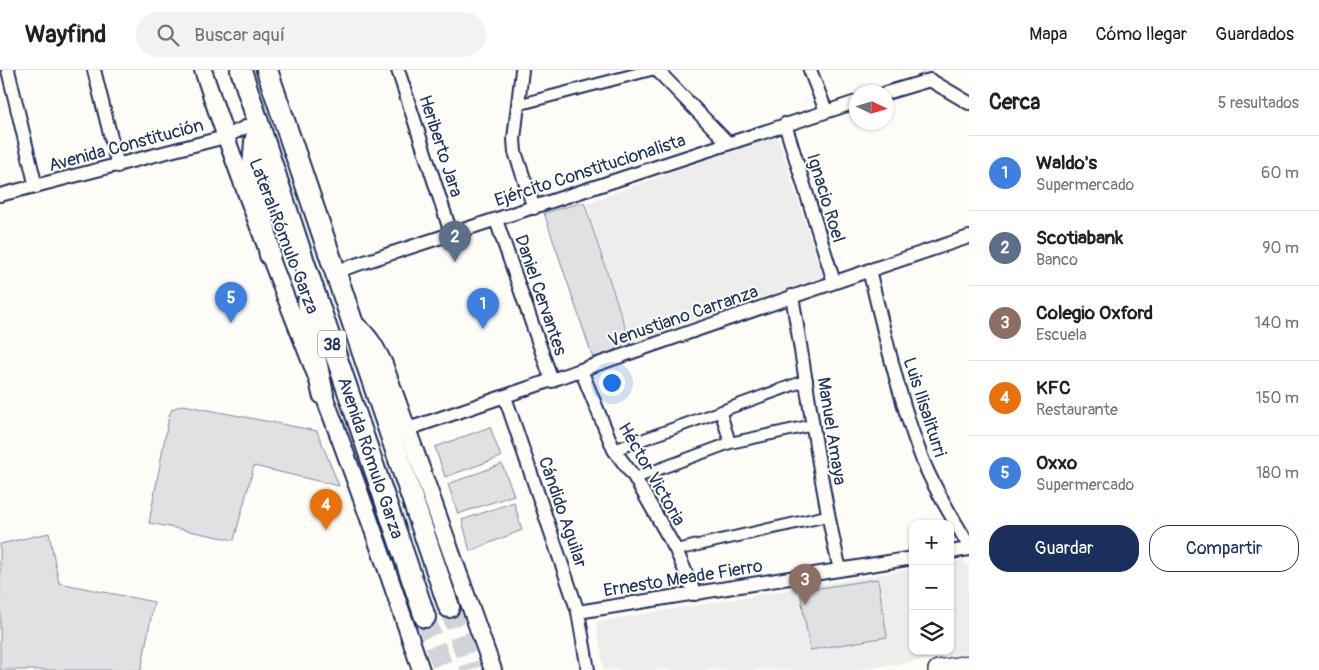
<!DOCTYPE html>
<html lang="es">
<meta charset="utf-8">
<style>
body{margin:0;font-family:Pangolin,sans-serif;background:#f2f2f2;color:#202124}
.controls{position:absolute;right:15px;bottom:15px;display:grid;overflow:hidden;border-radius:10px;box-shadow:0 1px 4px #0004}
.controls button{width:45px;height:45px;display:grid;place-items:center;padding:0;border:0;border-bottom:1px solid #e0e0e0;background:#fff;color:#202124;font:25px sans-serif}
.compass{position:absolute;left:849px;top:15px;width:45px;height:45px;border-radius:50%;background:#fff;box-shadow:0 1px 4px #0004;rotate:94deg}
.you{position:absolute;left:611px;top:312px;width:18px;height:18px;margin:-12px;border:4px solid #fff;border-radius:50%;background:#1a73e8;box-shadow:0 0 0 8px #1a73e833}
.badge{display:grid;place-items:center;width:32px;height:32px;border-radius:50%;background:#1b2f5e;color:#fff;font-size:16px;font-weight:700}
.pin{position:absolute;translate:-50% -41px;filter:drop-shadow(0 1px 2px #0008)}
.pin::after{content:'';position:absolute;top:26px;width:18px;height:15px;background:inherit;clip-path:polygon(0 0,100% 0,50% 100%)}
.list{margin:0;padding:0;list-style:none}
h2{display:flex;justify-content:space-between;align-items:center;height:65px;margin:0;padding:0 20px;font-size:21px}
h2 small{font-size:16px;font-weight:400;color:#757577}
.list li{display:grid;grid-template-columns:32px 1fr auto;gap:15px;align-items:center;box-sizing:border-box;height:75px;padding:0 20px;border-top:1px solid #e0e0e0}
.list b{display:block;font-size:19px;white-space:nowrap}
.list p{margin:0;font-size:16px;white-space:nowrap;color:#757577}
.list em{font-size:16px;font-style:normal;color:#757577}
.actions{display:flex;gap:10px;padding:15px 20px}
.actions a{flex:1;padding:11px 0;border:1px solid #1b2f5e;border-radius:20px;text-align:center;font-size:18px;color:#1b2f5e}
.actions .main{background:#1b2f5e;color:#fff}
.icon{flex:none;width:28px;height:28px;fill:none;stroke:currentColor;stroke-width:2;stroke-linecap:round;stroke-linejoin:round}
.map{position:relative;flex:none;width:969px;height:600px;overflow:hidden}
header{display:flex;align-items:center;gap:30px;box-sizing:border-box;height:70px;padding:0 25px;background:#fff;border-bottom:1px solid #e0e0e0}
header strong{font-size:24px}
nav{display:flex;gap:28px;margin-inline-start:auto;font-size:18px}
.search{width:350px;height:45px;background:#f2f2f2;display:flex;align-items:center;gap:12px;box-sizing:border-box;padding:0 18px;border-radius:28px;color:#757577;font-size:19px}
main{display:flex}
aside{flex:1;background:#fff}
.map>svg:first-child{display:block}
.built{fill:#edeeec}
.green{fill:#e0e1e3;stroke:#7e88a0}
.lines{fill:none;stroke-linecap:round;stroke-linejoin:round}
.primary-tunnel{stroke:#d0d3d8;stroke-width:20;stroke-dasharray:20 10;stroke-linecap:butt}
.pedestrian-casing{stroke:#1b2f5e;stroke-width:14}
.minor-casing{stroke:#1b2f5e;stroke-width:16}
.tertiary-casing{stroke:#1b2f5e;stroke-width:20}
.secondary-casing{stroke:#1b2f5e;stroke-width:22}
.primary-casing{stroke:#1b2f5e;stroke-width:24}
.pedestrian{stroke:#fdfcf7;stroke-width:10}
.minor{stroke:#fdfcf7;stroke-width:12}
.tertiary{stroke:#fdfcf7;stroke-width:16}
.secondary{stroke:#fdfcf7;stroke-width:19}
.primary{stroke:#fdfcf7;stroke-width:20}
.labels{text-anchor:middle;stroke-width:4;stroke-linejoin:round;paint-order:stroke}
.shield{fill:#fdfcf7;stroke:#5f6c8c;stroke-width:1}
.shield-label{font-size:16px;font-weight:bold;fill:#1b2f5e}
.street-label{font-size:18px;fill:#1b2f5e;stroke:#fdfcf7}
</style>
<header>
<strong>Wayfind</strong>
<div class="search"><svg class="icon" aria-label="search" viewBox="0 0 24 24"><circle cx="10" cy="10" r="6"/><path d="M15 15l6 6"/></svg>Buscar aquí</div>
<nav><a>Mapa</a><a>Cómo llegar</a><a>Guardados</a></nav>
</header>
<main>
<div class="map">
<svg width="969" height="600" viewBox="0 0 969 600">
<rect width="100%" height="100%" fill="#fdfcf7"/>
<filter id="ink" filterUnits="userSpaceOnUse"><feTurbulence type="fractalNoise" baseFrequency=".02" numOctaves="2"/><feDisplacementMap in="SourceGraphic" scale="10" xChannelSelector="R" yChannelSelector="G"/><feConvolveMatrix kernelMatrix="1 2 1 2 8 2 1 2 1" color-interpolation-filters="sRGB"/></filter>
<g filter="url(#ink)">
<path class="built" d="M777,65L823,207L631,273L586,133Z
M964,490L969,497V583L857,600H604L596,552L913,499V581H950V492Z"/>
<path class="green" d="M584,132L631,275L593,288L544,143Z
M183,335L317,361L339,416L254,396L234,470L149,453L169,346L172,339Z
M490,357L501,387L445,407L435,377Z
M502,394L514,425L458,444L448,414Z
M514,432L522,460L470,481L462,450Z
M49,463L59,513L154,532L141,600H0V474Z
M878,509L887,567L810,580L800,521Z"/>
<g class="lines">
<path class="primary-tunnel" d="M449,537L471,600
M425,547L444,600"/>
<g class="pedestrian-casing">
<path id="pedestrian" d="M517,35L651,0
M721,343L730,373
M614,380L807,310
M635,408L730,373L813,355
M676,480L827,446"/>
</g>
<g class="minor-casing">
<path id="minor" d="M8,0L36,117
M94,0L118,96
M398,0L451,163
M522,0L514,69L515,82L534,138
M657,0L728,73
M810,0L826,41
M886,23L930,10L969,33
M785,54L834,212
M0,125L225,67L258,51
M496,150L552,311
M869,200C885,264 899,330 923,391C935,421 953,448 969,476
M334,202L856,32
M792,226C808,318 819,410 840,500
M581,300L614,380L635,408L676,480L695,524
M505,327L578,542L588,600
M408,359C596,296 781,229 969,167
M950,482L969,479
M578,542L913,488"/>
</g>
<g class="tertiary-casing">
<path id="tertiary" d="M203,0C233,91 267,180 302,269C345,378 384,489 421,600
M354,253C370,266 375,276 384,294L493,600"/>
</g>
<g class="secondary-casing">
<path id="secondary" d="M938,600L969,595"/>
</g>
<g class="primary-casing">
<g id="primary">
<path id="s1" d="M241,0L304,192L425,547"/>
<path d="M267,0C327,179 389,358 449,537"/>
<path d="M259,56L255,72L253,96L270,185"/>
<path d="M308,231L315,286L323,324"/>
</g>
</g>
<use href="#pedestrian" class="pedestrian"/>
<use href="#minor" class="minor"/>
<use href="#tertiary" class="tertiary"/>
<use href="#secondary" class="secondary"/>
<use href="#primary" class="primary"/>
</g>
</g>
<g class="labels">
<rect class="shield" x="318" y="260.5" width="28" height="27" rx="4"/>
<g class="shield-label">
<text x="332" y="280">38</text>
</g>
<g class="street-label">
<text transform="translate(126 75) rotate(-15)" y="6">Avenida Constitución</text>
<text transform="translate(441 76) rotate(72)" y="6">Heriberto Jara</text>
<text transform="translate(590 100) rotate(-18)" y="6">Ejército Constitucionalista</text>
<text transform="translate(826 128) rotate(73)" y="6">Ignacio Roel</text>
<text transform="translate(284 166) rotate(69)" y="6">Lateral Rómulo Garza</text>
<text transform="translate(541 225) rotate(71)" y="6">Daniel Cervantes</text>
<text transform="translate(683 246) rotate(-19)" y="6">Venustiano Carranza</text>
<text transform="translate(925 337) rotate(72)" y="6">Luis Ilisaliturri</text>
<text transform="translate(832 361) rotate(81)" y="6">Manuel Amaya</text>
<text dy="6" stroke="none"><textPath href="#s1" startOffset="409">Avenida Rómulo Garza</textPath></text>
<text transform="translate(652 404) rotate(60)" y="6">Héctor Victoria</text>
<text transform="translate(563 442) rotate(71)" y="6">Cándido Aguilar</text>
<text transform="translate(683 508) rotate(-9)" y="6">Ernesto Meade Fierro</text>
</g>
</g>
</svg>
<div class="controls">
<button>+</button>
<button>−</button>
<button><svg class="icon" aria-label="layers" viewBox="0 0 24 24"><path d="M12 4l9 5-9 5-9-5zM3 14l9 5 9-5"/></svg></button>
</div>
<svg class="compass" viewBox="-18 -18 36 36"><path d="M0-13l5 13h-10z" fill="#e53935"/><path d="M0 13l5-13h-10z" fill="#757577"/></svg>
<div class="you"></div>
<div class="pin badge" style="left:483px;top:259px;background:#3f7fe0">1</div>
<div class="pin badge" style="left:455px;top:192px;background:#5c6f8a">2</div>
<div class="pin badge" style="left:805px;top:535px;background:#8d6e63">3</div>
<div class="pin badge" style="left:326px;top:460px;background:#e8710a">4</div>
<div class="pin badge" style="left:231px;top:253px;background:#3f7fe0">5</div>
</div>
<aside>
<h2>Cerca<small>5 resultados</small></h2>
<ul class="list">
<li><span class="badge" style="background:#3f7fe0">1</span><div><b>Waldo's</b><p>Supermercado</p></div><em>60 m</em></li>
<li><span class="badge" style="background:#5c6f8a">2</span><div><b>Scotiabank</b><p>Banco</p></div><em>90 m</em></li>
<li><span class="badge" style="background:#8d6e63">3</span><div><b>Colegio Oxford</b><p>Escuela</p></div><em>140 m</em></li>
<li><span class="badge" style="background:#e8710a">4</span><div><b>KFC</b><p>Restaurante</p></div><em>150 m</em></li>
<li><span class="badge" style="background:#3f7fe0">5</span><div><b>Oxxo</b><p>Supermercado</p></div><em>180 m</em></li>
</ul>
<div class="actions"><a class="main">Guardar</a><a>Compartir</a></div>
</aside>
</main>
